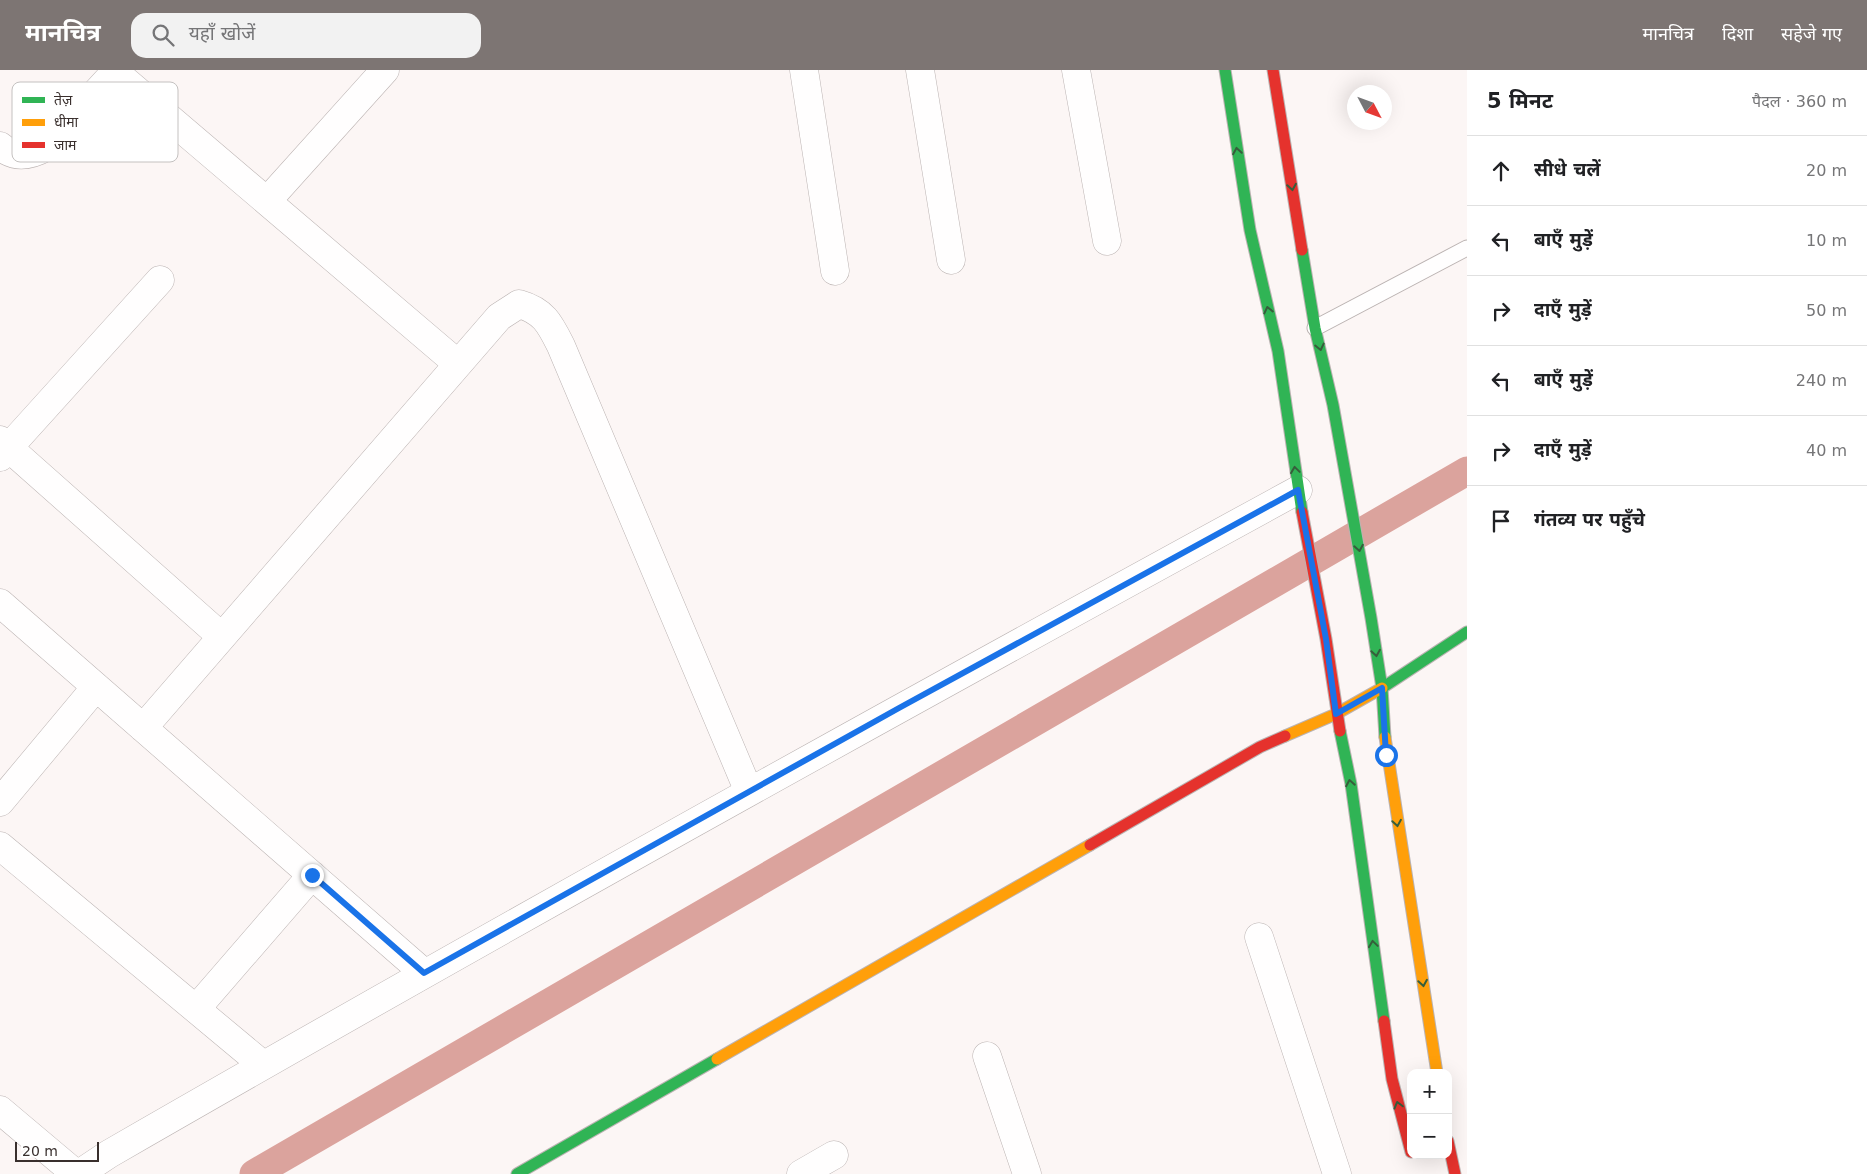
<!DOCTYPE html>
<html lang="hi">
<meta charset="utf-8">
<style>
body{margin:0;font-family:"DejaVu Sans","Noto Sans Devanagari",sans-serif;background:#f2f2f2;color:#202124}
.controls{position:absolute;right:15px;bottom:15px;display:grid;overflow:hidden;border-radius:10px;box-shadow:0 5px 20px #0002}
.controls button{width:45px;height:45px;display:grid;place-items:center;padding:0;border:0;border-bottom:1px solid #e0e0e0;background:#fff;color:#202124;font:25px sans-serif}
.compass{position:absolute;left:1347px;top:15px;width:45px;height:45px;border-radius:50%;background:#fff;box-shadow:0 5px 20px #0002;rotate:131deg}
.scale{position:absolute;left:15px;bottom:12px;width:84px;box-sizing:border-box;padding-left:5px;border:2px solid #392f2d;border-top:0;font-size:14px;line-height:18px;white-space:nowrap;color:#392f2d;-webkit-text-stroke:4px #fff;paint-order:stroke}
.stop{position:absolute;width:15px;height:15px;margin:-11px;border:4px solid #1a73e8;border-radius:50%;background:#fff}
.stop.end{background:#1a73e8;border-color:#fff;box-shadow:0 1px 5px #0008}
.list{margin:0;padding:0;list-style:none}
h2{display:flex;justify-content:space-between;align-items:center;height:65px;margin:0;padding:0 20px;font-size:21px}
h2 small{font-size:16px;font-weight:400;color:#757577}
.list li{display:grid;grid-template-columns:32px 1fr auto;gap:15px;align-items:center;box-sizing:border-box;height:70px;padding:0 20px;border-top:1px solid #e0e0e0}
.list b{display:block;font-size:19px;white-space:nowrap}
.list em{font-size:16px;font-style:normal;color:#757577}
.icon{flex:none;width:28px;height:28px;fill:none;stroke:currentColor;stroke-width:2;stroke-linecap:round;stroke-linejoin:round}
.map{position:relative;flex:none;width:1467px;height:1104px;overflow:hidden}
header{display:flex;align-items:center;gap:30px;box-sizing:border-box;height:70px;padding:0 25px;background:#7d7573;color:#fff}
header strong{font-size:24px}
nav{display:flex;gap:28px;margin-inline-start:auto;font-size:18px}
.search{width:350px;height:45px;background:#f2f2f2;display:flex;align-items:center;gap:12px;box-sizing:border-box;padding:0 18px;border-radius:15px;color:#757577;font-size:19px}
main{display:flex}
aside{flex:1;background:#fff}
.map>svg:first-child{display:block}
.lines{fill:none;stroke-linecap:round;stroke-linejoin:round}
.canal{stroke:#dba39d;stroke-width:29}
.lane-casing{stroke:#bbb3b2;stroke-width:17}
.street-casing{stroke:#bbb3b2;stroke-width:29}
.fast-casing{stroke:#bbb3b2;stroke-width:13}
.slow-casing{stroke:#bbb3b2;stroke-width:13}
.jam-casing{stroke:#bbb3b2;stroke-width:13}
.lane{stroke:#fffefe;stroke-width:15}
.street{stroke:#fffefe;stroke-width:28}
.fast{stroke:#30b455;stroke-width:11}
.slow{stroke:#ff9f0a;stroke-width:11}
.jam{stroke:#e5322d;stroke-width:11}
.oneway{stroke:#365e3b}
.route{stroke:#1a73e8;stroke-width:6}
.key{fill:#fff;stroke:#c4c1c0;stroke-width:1}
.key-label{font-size:14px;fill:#392f2d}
</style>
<header>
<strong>मानचित्र</strong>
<div class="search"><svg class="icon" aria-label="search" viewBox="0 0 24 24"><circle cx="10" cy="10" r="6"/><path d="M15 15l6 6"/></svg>यहाँ खोजें</div>
<nav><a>मानचित्र</a><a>दिशा</a><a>सहेजे गए</a></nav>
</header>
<main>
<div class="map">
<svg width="1467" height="1104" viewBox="0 0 1467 1104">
<rect width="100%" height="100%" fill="#fcf6f5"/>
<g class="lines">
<path class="canal" d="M254,1104L1467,401"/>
<g class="lane-casing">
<path id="lane" d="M1315,258L1467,178"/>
</g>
<g class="street-casing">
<path id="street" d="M804,0L835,201
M920,0L951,190
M1076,0L1107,171
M115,2L458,294
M0,76C15,89 30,86 46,77L117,0
M268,130L385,0
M0,370L222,567
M0,387L160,210
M0,533L424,903
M143,658L499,247L519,234C544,241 550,254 561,276L749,722
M0,732L96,617
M0,776L263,995
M1259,867L1337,1104
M196,939L312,805
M987,986L1027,1104
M0,1040L76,1104
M79,1104L109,1084C503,857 900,637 1298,420
M801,1104L834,1085"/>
</g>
<g class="fast-casing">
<path id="fast" d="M1225,0L1250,160L1278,281L1302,442
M1302,180L1315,258L1333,335L1371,548L1382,618L1385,667
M1382,618L1467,562
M1340,661L1351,714L1384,951
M517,1104L717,989"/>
</g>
<g class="slow-casing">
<path id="slow" d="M1285,666L1336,644L1382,618
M1385,667L1437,1003
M717,989L1090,775"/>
</g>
<g class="jam-casing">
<path id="jam" d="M1273,0L1302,180
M1302,442L1326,569L1340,661
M1090,775L1260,677L1285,666
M1384,951L1392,1009L1411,1082
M1448,1071L1455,1104"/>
</g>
<use href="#lane" class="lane"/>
<use href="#street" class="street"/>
<use href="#fast" class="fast"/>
<use href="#slow" class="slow"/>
<use href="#jam" class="jam"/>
</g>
<defs><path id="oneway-chevron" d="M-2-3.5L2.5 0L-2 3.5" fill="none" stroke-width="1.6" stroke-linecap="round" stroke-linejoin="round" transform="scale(1.25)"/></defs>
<g class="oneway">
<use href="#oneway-chevron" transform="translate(1237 81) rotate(-99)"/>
<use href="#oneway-chevron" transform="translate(1292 117) rotate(81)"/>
<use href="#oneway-chevron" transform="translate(1268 240) rotate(-103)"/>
<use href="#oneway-chevron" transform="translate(1320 277) rotate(77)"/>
<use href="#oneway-chevron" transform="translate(1295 400) rotate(-98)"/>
<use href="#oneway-chevron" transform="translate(1359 478) rotate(80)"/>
<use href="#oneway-chevron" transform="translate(1376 583) rotate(81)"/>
<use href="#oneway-chevron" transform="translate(1350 713) rotate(-100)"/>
<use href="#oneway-chevron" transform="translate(1397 753) rotate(81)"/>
<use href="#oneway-chevron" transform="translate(1373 874) rotate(-98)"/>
<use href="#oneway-chevron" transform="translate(1423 913) rotate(81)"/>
<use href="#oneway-chevron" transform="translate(1398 1035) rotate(-105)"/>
</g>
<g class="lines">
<path class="route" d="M312,805L424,903L899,638L1298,420L1326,569L1336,644L1382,618L1386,685"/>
</g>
<rect x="12" y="12" width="166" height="80" rx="8" class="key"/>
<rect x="22" y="27" width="23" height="6" fill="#30b455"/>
<rect x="22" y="49" width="23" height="7" fill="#ff9f0a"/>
<rect x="22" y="72" width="23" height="6" fill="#e5322d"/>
<g class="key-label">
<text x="54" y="35">तेज़</text>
<text x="54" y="57">धीमा</text>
<text x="54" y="80">जाम</text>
</g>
</svg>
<div class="controls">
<button>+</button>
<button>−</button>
</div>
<svg class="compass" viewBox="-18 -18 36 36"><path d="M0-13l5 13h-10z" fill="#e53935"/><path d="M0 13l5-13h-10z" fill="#757577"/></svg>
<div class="scale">20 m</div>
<div class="stop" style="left:1386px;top:685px"></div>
<div class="stop end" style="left:312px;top:805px"></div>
</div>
<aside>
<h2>5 मिनट<small>पैदल · 360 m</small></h2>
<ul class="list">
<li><svg class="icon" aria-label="ahead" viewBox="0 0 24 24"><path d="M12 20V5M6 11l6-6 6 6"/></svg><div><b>सीधे चलें</b></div><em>20 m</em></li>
<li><svg class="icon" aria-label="left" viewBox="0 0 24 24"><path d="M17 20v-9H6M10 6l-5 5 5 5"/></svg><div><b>बाएँ मुड़ें</b></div><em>10 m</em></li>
<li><svg class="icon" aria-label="right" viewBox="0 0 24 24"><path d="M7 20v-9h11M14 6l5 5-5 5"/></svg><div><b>दाएँ मुड़ें</b></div><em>50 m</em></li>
<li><svg class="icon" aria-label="left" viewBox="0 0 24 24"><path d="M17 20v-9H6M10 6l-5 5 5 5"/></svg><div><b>बाएँ मुड़ें</b></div><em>240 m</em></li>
<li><svg class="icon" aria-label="right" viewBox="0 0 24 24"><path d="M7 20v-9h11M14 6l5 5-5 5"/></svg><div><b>दाएँ मुड़ें</b></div><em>40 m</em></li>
<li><svg class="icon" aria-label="arrive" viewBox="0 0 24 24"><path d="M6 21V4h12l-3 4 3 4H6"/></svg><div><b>गंतव्य पर पहुँचे</b></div></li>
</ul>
</aside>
</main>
